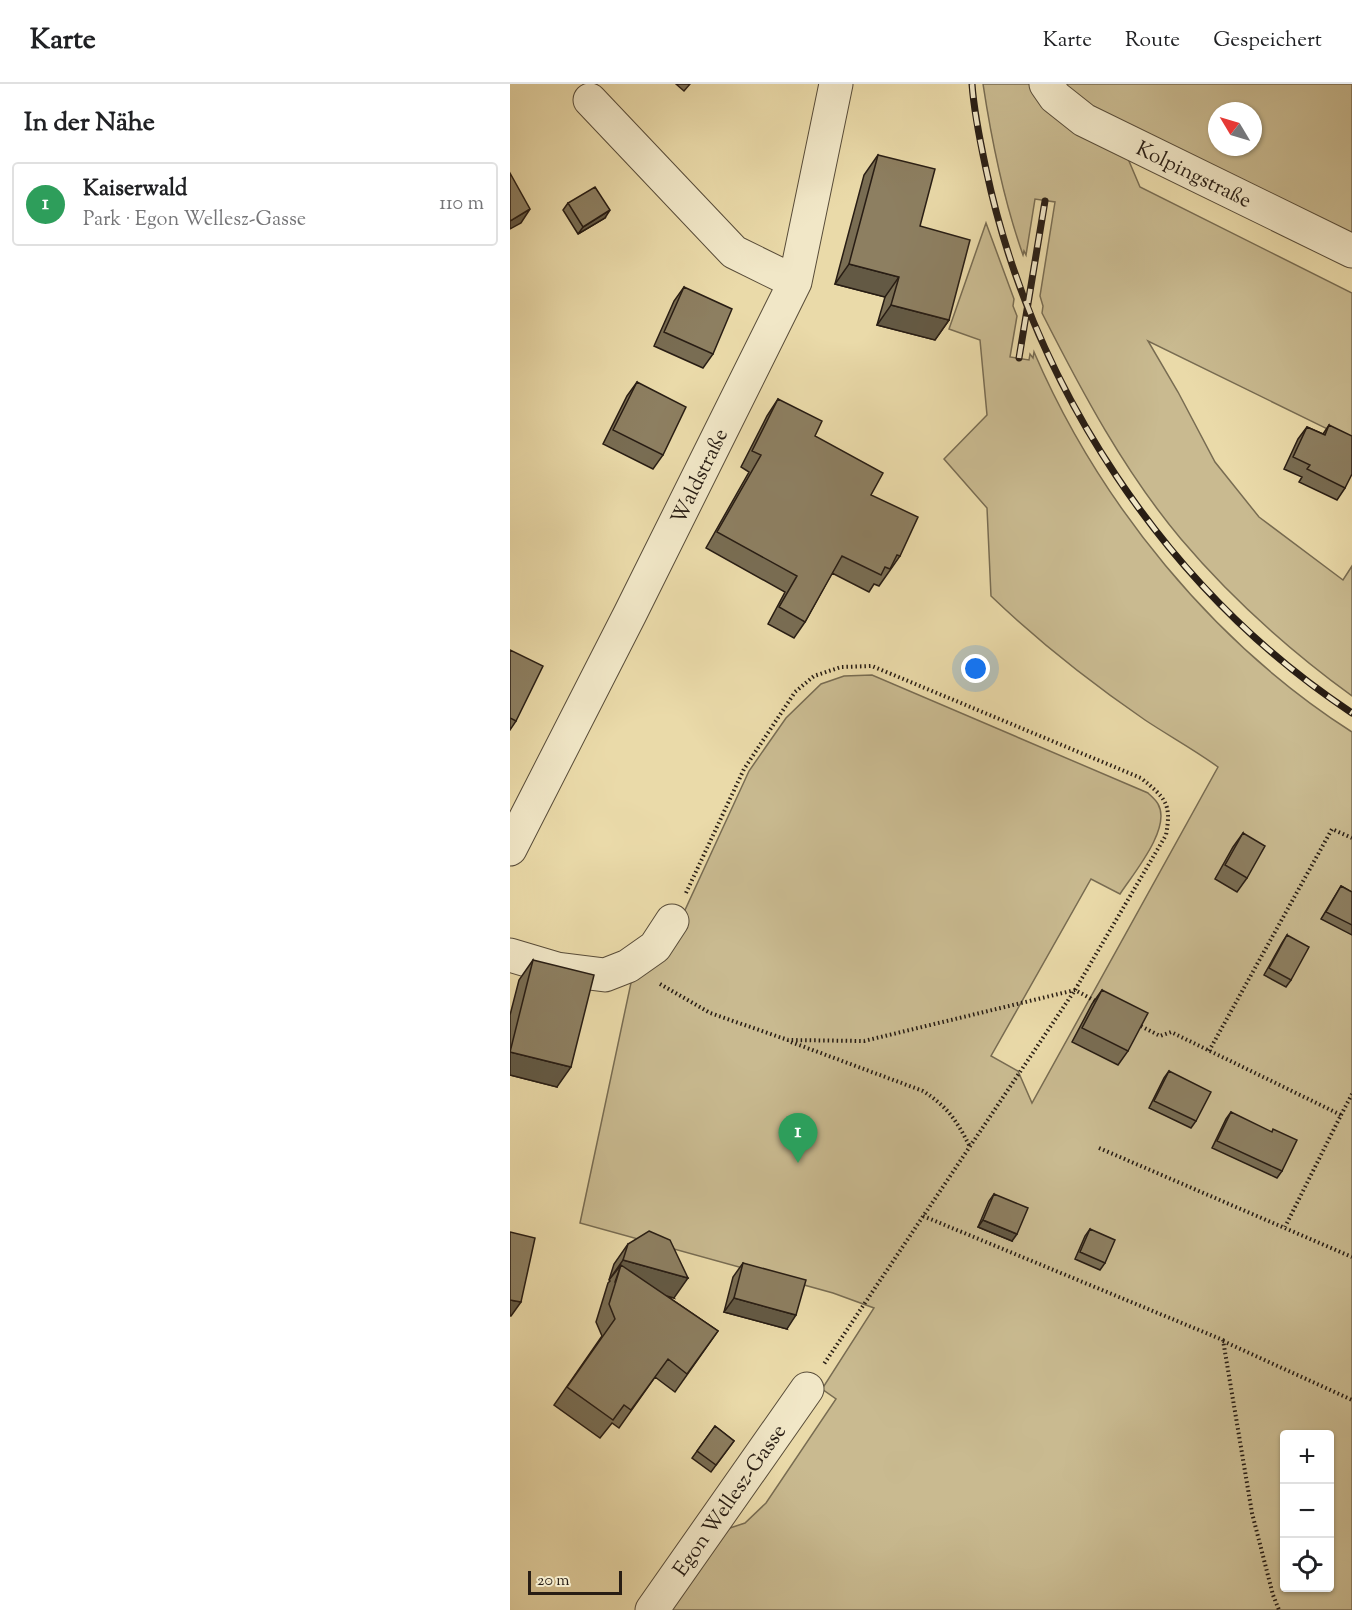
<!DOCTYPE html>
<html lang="de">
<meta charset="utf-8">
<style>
body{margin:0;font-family:"Sorts Mill Goudy",serif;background:#f6f6f6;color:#202124}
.controls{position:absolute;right:18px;bottom:18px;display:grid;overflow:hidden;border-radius:6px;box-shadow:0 2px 4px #0004}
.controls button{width:54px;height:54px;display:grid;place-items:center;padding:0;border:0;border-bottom:2px solid #e0e0e0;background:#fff;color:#202124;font:30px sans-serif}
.compass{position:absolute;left:698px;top:18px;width:54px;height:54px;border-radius:50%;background:#fff;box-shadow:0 2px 4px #0004;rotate:308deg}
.scale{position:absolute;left:18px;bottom:15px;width:94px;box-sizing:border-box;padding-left:6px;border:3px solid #281d14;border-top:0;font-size:16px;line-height:21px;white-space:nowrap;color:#281d14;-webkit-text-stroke:4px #f1e7c7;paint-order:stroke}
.you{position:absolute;left:466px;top:585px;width:21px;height:21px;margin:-15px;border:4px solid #fff;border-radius:50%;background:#1a73e8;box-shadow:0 0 0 9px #1a73e833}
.badge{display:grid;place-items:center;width:39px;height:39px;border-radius:50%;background:#8f2418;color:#fff;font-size:20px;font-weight:700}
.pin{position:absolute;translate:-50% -50px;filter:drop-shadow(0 2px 3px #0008)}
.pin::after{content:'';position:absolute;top:32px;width:21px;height:18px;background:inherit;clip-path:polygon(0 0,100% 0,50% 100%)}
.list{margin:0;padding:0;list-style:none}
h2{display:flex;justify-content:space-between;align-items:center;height:78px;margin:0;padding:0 24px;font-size:26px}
h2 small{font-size:20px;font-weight:400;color:#757577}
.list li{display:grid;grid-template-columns:39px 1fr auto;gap:18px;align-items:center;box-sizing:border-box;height:84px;margin:0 12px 12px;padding:0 12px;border:2px solid #e0e0e0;border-radius:6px}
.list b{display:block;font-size:22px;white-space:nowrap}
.list p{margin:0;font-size:20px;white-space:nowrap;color:#757577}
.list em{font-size:20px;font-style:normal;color:#757577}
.icon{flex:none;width:33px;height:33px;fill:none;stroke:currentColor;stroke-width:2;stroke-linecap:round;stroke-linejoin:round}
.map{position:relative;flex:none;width:842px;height:1526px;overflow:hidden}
header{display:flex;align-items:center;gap:36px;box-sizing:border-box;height:84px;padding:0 30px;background:#fff;border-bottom:2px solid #e0e0e0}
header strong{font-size:28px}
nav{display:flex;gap:33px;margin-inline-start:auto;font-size:21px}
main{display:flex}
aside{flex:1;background:#fff}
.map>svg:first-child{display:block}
.green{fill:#c9ba90;stroke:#786c52;stroke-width:1.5;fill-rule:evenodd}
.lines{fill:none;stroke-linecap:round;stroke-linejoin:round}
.minor-casing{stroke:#584c39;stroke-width:35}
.path{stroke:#281d14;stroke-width:4;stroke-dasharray:1.5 3;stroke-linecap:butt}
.minor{stroke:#f1e7c7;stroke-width:33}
.rail-casing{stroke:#281d14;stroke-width:7}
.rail{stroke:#f1e7c7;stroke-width:4.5;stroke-dasharray:14;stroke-linecap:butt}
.wall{fill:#796d53;stroke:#281d14;stroke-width:1.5}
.shaded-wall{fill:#635944;stroke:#281d14;stroke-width:1.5}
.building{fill:#8d7f61;stroke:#281d14;stroke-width:1.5}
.labels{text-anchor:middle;stroke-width:5;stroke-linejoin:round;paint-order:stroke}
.street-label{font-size:21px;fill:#281d14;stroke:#f1e7c7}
</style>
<header>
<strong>Karte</strong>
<nav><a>Karte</a><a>Route</a><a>Gespeichert</a></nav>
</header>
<main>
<aside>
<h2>In der Nähe<small></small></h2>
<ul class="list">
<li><span class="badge" style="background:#2e9e5b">1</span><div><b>Kaiserwald</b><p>Park · Egon Wellesz-Gasse</p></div><em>110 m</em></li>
</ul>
</aside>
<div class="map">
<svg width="842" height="1526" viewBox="0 0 842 1526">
<rect width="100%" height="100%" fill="#eadaa9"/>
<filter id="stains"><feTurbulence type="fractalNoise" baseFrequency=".00333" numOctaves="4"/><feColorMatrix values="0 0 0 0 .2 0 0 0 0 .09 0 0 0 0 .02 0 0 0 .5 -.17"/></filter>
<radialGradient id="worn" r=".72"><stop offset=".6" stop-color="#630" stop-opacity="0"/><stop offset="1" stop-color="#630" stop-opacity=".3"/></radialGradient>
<path class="green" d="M473,0H526L613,63L630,103L842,209V357L638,257L668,308L705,378L749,433L833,496L842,482V612C779,566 721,514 671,455C614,387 572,308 532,229L533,222L530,212L545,118L525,115L516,171L514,167L513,171C493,115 482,59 473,0Z
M551,0H842V153L601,37ZM707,27H743V63H707Z
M476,139L504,215L503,222L507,232L500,273L519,276L520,270L523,274L524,268C589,419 703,559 842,648V1526H159L211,1451L220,1444L235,1439L256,1419L326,1315L312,1305L364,1224L323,1209L70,1139L122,894L169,839L239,687L276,634L311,600L334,592L362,591L638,709C641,712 646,716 648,720C662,744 623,790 610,810L581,795L481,972L508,987L522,1019L708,683C685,666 659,652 635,636C580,598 529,558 481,512L477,424L434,375L477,331L470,256L439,245ZM774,1350H820V1504H774Z"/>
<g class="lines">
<g class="minor-casing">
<path id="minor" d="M536,0L545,13L574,36L842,167
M80,16L224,168L285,198
M0,765L120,530L285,198L326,0
M0,871L47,885L95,891L118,882L145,863L162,837
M142,1526L297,1305"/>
</g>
<path class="path" d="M176,809L234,685L285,608L304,592L331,583L362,582L631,694C655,714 662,719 656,751L565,906L314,1280
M150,900L200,929L278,956L354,957L565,906L587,918
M627,940L650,952L661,948L831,1031L775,1143
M281,958L413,1007C438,1023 447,1037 460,1063
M699,967L822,745L842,754
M831,1031L842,1010
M589,1064L842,1173
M413,1132L713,1256L742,1429L763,1511L769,1526
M713,1257L842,1316"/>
<use href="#minor" class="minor"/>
<g class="rail-casing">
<path id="rail" d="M462,0C464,28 470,57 476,85C522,302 656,506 842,629
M509,274L535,117"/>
</g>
<use href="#rail" class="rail"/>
</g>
<path class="wall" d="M166,0H180L174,7Z
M368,71L410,142L439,236L425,256L367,241L375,213L325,200L354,91Z
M58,119L95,134L68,150L53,126Z
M174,203L203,270L193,284L144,262L164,217Z
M127,298L153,371L143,385L93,360L117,312Z
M268,315L361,411L390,472L369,502L364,500L359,508L322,489L295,538L284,554L258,540L275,508L196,464L239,388L231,383L257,332Z
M819,341L835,404L827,416L789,398L792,393L774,385L788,355L797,343L813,350Z
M0,566L6,637L0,646Z
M733,749L737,794L727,808L705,795L723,763Z
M831,802L842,808V851L811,835Z
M777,851L781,896L776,903L754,891L772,859Z
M23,876L47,1003L0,991V931L9,896Z
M592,906L618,967L608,981L562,958L582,920Z
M659,987L686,1037L681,1044L639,1024L654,994Z
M721,1028L772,1087L767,1094L702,1064L716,1035Z
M484,1110L502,1157L468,1143L479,1117Z
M580,1145L595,1179L590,1186L565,1175L575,1152Z
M118,1160L164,1214L157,1212L208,1247L165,1308L145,1293L109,1344L102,1339L90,1354L44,1321L92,1252L86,1238L98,1199L100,1197L99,1196L104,1180Z
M233,1179L277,1245L214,1228L223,1193Z
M205,1342L224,1357L201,1388L182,1374Z"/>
<path class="shaded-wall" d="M20,125L11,139L0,145V137Z
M100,126L95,134L68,150L73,143Z
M339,180L389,193L375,213L325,200Z
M381,221L439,236L425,256L367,241Z
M0,968L61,983L47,1003L0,991Z
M473,1136L507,1150L502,1157L468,1143Z
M113,1176L178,1194L164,1214L105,1198L111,1181L99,1196Z
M224,1214L286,1231L277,1245L214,1228Z
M0,1216L11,1218L1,1232H0Z"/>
<path class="building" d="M368,71L425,85L410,142L460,156L439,236L381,221L389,193L339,180Z
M0,89L20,125L0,137Z
M85,103L100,126L73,143L58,119Z
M174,203L222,225L203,270L154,248Z
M127,298L176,323L153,371L103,346Z
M268,315L312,337L305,352L373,389L361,411L408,433L390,472L387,471L380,485L375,483L371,491L332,472L295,538L269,523L287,492L207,448L251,371L242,367Z
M819,341L842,352V390L835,404L797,385L800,381L783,373L797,343L815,351Z
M0,566L33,582L6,637L0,634Z
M733,749L755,762L737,794L715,781Z
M831,802L842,808V841L816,828Z
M777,851L799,863L781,896L759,884Z
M23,876L84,891L61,983L0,968Z
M592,906L638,929L618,967L572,944Z
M659,987L701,1008L686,1037L644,1017Z
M721,1028L762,1048L763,1045L787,1056L772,1087L707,1057Z
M484,1110L518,1124L507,1150L473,1136Z
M580,1145L605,1156L595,1179L570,1168Z
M139,1147L160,1156L178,1194L113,1176L118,1160Z
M0,1148L25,1154L11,1218L0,1216Z
M233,1179L296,1196L286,1231L224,1214Z
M111,1181L208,1247L177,1290L158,1275L121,1326L114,1321L103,1336L57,1303L105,1235L99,1220Z
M205,1342L224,1357L206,1381L187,1367Z"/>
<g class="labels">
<g class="street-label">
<text transform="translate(684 90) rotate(26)" y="7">Kolpingstraße</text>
<text transform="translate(189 392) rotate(-64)" y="7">Waldstraße</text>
<text transform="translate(219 1416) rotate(-55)" y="7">Egon Wellesz-Gasse</text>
</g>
</g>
<rect width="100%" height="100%" filter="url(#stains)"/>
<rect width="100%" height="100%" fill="url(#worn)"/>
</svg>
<div class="controls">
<button>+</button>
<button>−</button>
<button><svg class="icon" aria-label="locate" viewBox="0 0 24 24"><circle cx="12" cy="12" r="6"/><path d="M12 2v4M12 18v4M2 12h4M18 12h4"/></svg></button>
</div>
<svg class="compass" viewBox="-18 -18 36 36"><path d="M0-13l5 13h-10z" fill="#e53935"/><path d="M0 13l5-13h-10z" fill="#757577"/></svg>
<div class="scale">20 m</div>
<div class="you"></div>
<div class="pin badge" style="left:288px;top:1079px;background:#2e9e5b">1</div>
</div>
</main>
